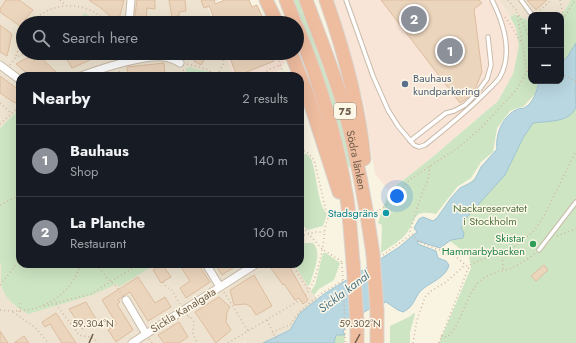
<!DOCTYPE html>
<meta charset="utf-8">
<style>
body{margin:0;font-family:Jost,sans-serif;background:#242831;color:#f1f3f6}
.controls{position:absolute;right:12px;top:12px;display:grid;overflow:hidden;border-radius:8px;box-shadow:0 4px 16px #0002}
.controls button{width:36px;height:36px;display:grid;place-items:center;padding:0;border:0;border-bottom:1px solid #363941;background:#171b24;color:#f1f3f6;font:20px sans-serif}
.you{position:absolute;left:397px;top:196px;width:14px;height:14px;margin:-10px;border:3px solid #fff;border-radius:50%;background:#1a73e8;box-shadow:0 0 0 6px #1a73e833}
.badge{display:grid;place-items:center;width:26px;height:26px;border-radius:50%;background:#8c9099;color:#fff;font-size:13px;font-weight:700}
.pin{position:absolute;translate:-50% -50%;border:2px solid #fff;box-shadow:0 1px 4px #0006}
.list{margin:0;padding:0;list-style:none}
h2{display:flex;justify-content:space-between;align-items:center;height:52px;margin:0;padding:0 16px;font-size:17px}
h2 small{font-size:13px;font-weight:400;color:#9ea1a6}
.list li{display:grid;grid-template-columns:26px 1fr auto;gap:12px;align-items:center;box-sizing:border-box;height:72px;padding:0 16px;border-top:1px solid #363941}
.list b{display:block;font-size:15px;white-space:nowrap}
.list p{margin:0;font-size:13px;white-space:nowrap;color:#9ea1a6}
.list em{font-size:13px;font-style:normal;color:#9ea1a6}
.icon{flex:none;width:22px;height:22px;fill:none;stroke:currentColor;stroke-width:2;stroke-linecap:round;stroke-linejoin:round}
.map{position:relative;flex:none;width:576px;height:343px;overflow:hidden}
.search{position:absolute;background:#171b24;box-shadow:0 4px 16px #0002;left:16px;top:16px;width:288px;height:44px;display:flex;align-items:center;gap:10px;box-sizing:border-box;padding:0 14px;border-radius:22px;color:#9ea1a6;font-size:15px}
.panel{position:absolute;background:#171b24;box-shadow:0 4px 16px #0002;left:16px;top:72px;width:288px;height:196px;border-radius:12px}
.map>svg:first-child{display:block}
.residential{fill:#ede3d0}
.commercial{fill:#f9e5d7}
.green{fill:#cde5c3}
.water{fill:#b9d7e1;stroke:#a0c4d1}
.building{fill:#ecd5bd;stroke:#ddbd9f}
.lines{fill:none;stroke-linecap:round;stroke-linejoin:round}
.lane-casing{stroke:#c9bbaa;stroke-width:5.5}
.street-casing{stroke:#c9bbaa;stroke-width:9}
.highway-casing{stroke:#d9d5d0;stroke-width:15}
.path{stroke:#d0b8a0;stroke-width:1.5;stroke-dasharray:1 3;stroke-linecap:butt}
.lane{stroke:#fff;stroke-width:3.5}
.street{stroke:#fff;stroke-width:7}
.highway{stroke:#eebc9f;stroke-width:13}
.highway-bridge-casing{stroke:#d9d5d0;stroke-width:15;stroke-linecap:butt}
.path-bridge{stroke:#d0b8a0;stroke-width:1.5;stroke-dasharray:1 3;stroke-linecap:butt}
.highway-bridge{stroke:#eebc9f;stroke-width:13}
.ticks{fill:none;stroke:#6e5c4b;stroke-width:1.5}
.service-dot{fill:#5c6f8a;stroke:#fdf7e8;stroke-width:1.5}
.culture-dot{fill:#0f9aa8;stroke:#fdf7e8;stroke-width:1.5}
.leisure-dot{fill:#2e9e5b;stroke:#fdf7e8;stroke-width:1.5}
.labels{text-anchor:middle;stroke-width:3;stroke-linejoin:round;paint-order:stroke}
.shield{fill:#fdf7e8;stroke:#998a7a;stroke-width:1}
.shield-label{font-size:10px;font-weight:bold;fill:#6e5c4b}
.service-label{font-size:11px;fill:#4e5e75;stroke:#fdf7e8;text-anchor:start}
.street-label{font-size:11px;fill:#6e5c4b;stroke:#fdf7e8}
.park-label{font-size:11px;fill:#517947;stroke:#fdf7e8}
.culture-label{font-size:11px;fill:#0d838f;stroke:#fdf7e8;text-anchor:end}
.leisure-label{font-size:11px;fill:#27864d;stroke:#fdf7e8;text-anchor:end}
.water-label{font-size:12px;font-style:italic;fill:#4b7687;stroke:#fdf7e8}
.ticks-label{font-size:10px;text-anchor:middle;fill:#6e5c4b;stroke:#fdf7e8;stroke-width:3;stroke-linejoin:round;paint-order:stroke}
</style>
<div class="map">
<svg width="576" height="343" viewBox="0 0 576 343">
<rect width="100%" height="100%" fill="#f9f3e2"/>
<path class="residential" d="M0,0H218L208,8L214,23H23V53H225L234,76H20V108L0,128Z
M499,0H571L561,16L531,15V22L515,14L510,17Z
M300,230L304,233L305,243L300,249Z
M0,262L2,270V286L147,264H294L317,299L300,313L290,330L263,343H246L245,341L244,343H0Z"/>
<path class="commercial" d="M331,0H499L516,28L519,46L513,74L498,101L429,160L389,191L375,174L364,103L343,31Z
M225,53H281L285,62L280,70L266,76H234Z"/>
<path class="green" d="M292,0H299L333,95L351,158L350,168L345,160L310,42Z
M571,0H576V343H439L471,268L469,256L445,237L452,200L480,173L561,81V16Z
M84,13L93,18L91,23H76L79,18L81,19Z
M515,14L531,22V81H539L535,94L523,107L517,108L510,111L497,128L493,152L481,162L471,178L457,187L436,214C412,209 417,219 406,234C402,240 388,248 381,253L382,225L378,223L389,191L429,160L498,101L513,74L519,46L516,28L510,17Z
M190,67C200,71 211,70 221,76H183L186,74V68H189Z
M20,108V264H156L119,287L117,284L92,295L28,314C15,306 2,297 1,281C1,274 2,269 0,262V128Z
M300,152L308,155L311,159C317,173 317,204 327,214L323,226L307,230L300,221Z
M305,243H313C323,253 313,272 310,284L308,286L294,264H300V249Z
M323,253H326L340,263L334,280L319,289L314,295L311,291L315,285Z
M414,313L415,314L410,332V343H390V326L409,317Z
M336,335H345L344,343H334Z"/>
<path class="water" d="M576,43V86C574,93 576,101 576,107C570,123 547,121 533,123L523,138L505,175L467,217L461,228L464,233L463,238L451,240L440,248L418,241V244L436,251L438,258L446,261L449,265C447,276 432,282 424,288C414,295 416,306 403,312L398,310L386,302L369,309L348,323L343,332L345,335H336L334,343H263L290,330L300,313L324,294L398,248L417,232L414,228L419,219L423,217L433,221L437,218L451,198L460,188L474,181L481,167L497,149C495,134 503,115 518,109C520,108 522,109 524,108C534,103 537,90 539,81H561V62L566,59Z"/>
<path class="building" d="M6,0H19L33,10L20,26L0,12V9Z
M89,0H124L118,23L101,8Z
M137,0H155V9L147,8L146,23H134Z
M169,0H185L186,11L179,12V16L172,17Z
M201,0H214L215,4L225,0H249L252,7L257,5L265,23H216L209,6L204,8Z
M381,0H479L482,3L474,9L482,72L474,92L469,97L460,103Z
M527,0H547L536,10Z
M0,25L12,34L7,56L0,52Z
M36,53L57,73L52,76H30L16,64Z
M63,53H85L90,60L72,68Z
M185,53H208L201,65L194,61L195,59Z
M228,53H271L274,61L237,76Z
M164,63L165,76H128L127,67Z
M0,76L20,91V99L15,103L0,93Z
M162,264L171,277L161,283L153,270Z
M179,264H198L210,282L186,298L180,288L190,281Z
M215,264H239L222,275Z
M268,264H288L308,300L303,304L299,298L295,300L284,284L283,285Z
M544,265L548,270L536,281L531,276Z
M254,275L272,306L256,315L251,307L246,304L234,305L230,290Z
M138,277L155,303L165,297L171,307L148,321L130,292L123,296L118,300L120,302L117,304L133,330L116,342L108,330L117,324L102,300Z
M219,297L230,307L227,312L226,322L231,330L216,343L195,312Z
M86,302L97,321L82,329L69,309Z
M56,313L76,343H62L50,324L45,327L42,322Z
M179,322L188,337L179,343H164L158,335Z
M0,331L8,343H0Z
M24,336L29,343H14Z"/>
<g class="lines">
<g class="lane-casing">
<path id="lane" d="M346,0L373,76L388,110L398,126L414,145L419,147L425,145C445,129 465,113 483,95C489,89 496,83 500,77C513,53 503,22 492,0
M521,0L532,15
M410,141L446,113L454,111L465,105L476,94L487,79L491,65L488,37
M539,250L576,202"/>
</g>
<g class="street-casing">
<path id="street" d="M129,23L131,0
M0,65L20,80
M81,76C100,69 150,52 169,58C173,59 177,61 180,63
M206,264L220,287
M126,300L146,334
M132,343L256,264"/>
</g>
<g class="highway-casing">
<g id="highway">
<path d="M266,0L277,23"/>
<path d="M286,0L295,23"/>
<path id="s1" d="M306,0C319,36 334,72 345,110C357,157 366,205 373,254"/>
<path d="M326,0C344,51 359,105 364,159"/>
<path d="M297,27C320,82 337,139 347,199C350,219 351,241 353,262"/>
<path d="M291,53L308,96L339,192"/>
<path d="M377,311V343"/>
<path d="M357,322V343"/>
</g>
</g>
<path class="path" d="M60,0L65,5
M508,0L517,11
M560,0L564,19
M517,12L527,72
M537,13L551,0
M519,15L531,40
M505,17L510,24L522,44
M31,23C52,0 87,0 108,23
M185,23L190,18L197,19L199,23
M561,23L575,0
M278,53L280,65L285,76
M16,56L23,35
M187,64L206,69L219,76
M10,65L16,57L27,53
M183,70L187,76
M119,71L122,76
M247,72L262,74
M561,73L576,82
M217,75L224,63L222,53
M260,76L270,69L280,65
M0,103L11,113
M0,124L20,106
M300,149C308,152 312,156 315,163L326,211L330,215C324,223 325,235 323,245C320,262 316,280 306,295
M430,166L428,180L422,193L410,231L419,242L455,256L468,267
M0,205L20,195
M380,210L396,196L409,180L459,147L481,128L517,89L531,65
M300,224L322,249L341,261L342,263
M300,236L315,232H324
M557,236L576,229
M502,252L503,270
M383,255L412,234
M92,264L100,268L106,277L117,287L122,295
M292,264L309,291
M163,282L167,288L171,289L180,304
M0,285L20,260
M224,292L248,331
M56,304L79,335L94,338L98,343
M44,306L91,294L139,264
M0,310C36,315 69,300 81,264
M13,312L36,328L48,343
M19,312L21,301
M187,315L188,318L190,316L194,322L193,333L197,343
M267,320L278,343
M272,332L290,325L299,312L322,293L344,280
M441,336L447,337C463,322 464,299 478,283C486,274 498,272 509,269C518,265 528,260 535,253
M149,339L152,343
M228,343L300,300
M413,343L417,320L425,297L431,291L446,282L465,265
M439,343L468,269L471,264L510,249L517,245L534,231L544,216L576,151"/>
<use href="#lane" class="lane"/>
<use href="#street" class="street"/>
<use href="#highway" class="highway"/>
<g class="highway-bridge-casing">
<path id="highway-bridge" d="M373,254L377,311
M353,262L357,322"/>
</g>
<path class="path-bridge" d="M330,215C347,222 363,215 380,210
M342,263L343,281
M344,297L345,343"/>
<use href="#highway-bridge" class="highway-bridge"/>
</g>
<path class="ticks" d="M89,343L93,334M355,343L360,334"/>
<circle class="service-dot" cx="405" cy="84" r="4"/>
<circle class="culture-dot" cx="386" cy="213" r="4"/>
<circle class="leisure-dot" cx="533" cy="244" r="4"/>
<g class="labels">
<rect class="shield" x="334" y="103" width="22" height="16" rx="3"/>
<g class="shield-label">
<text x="345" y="115">75</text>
</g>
<g class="service-label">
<text x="413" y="82">Bauhaus<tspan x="413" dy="13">kundparkering</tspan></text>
</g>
<g class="street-label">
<text dy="4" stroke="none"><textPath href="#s1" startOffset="168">Södra länken</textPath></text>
<text transform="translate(183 310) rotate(-32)" y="4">Sickla Kanalgata</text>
</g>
<g class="park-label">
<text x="490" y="212">Nackareservatet<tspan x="490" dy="13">i Stockholm</tspan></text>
</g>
<g class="culture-label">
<text x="378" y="217">Stadsgräns</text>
</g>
<g class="leisure-label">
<text x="525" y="242">Skistar<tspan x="525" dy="13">Hammarbybacken</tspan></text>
</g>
<g class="water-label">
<text transform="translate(344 292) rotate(-37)" y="4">Sickla kanal</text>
</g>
</g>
<g class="ticks-label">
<text x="93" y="327">59.304°N</text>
<text x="360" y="327">59.302°N</text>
</g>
</svg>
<div class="controls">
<button>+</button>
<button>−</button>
</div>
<div class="you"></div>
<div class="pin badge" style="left:450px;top:51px">1</div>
<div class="pin badge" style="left:414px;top:19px">2</div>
<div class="search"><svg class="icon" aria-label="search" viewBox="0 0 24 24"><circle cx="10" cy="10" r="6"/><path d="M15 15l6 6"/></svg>Search here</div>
<section class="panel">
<h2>Nearby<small>2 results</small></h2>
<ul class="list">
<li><span class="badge">1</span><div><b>Bauhaus</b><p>Shop</p></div><em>140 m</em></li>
<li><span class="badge">2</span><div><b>La Planche</b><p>Restaurant</p></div><em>160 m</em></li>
</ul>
</section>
</div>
